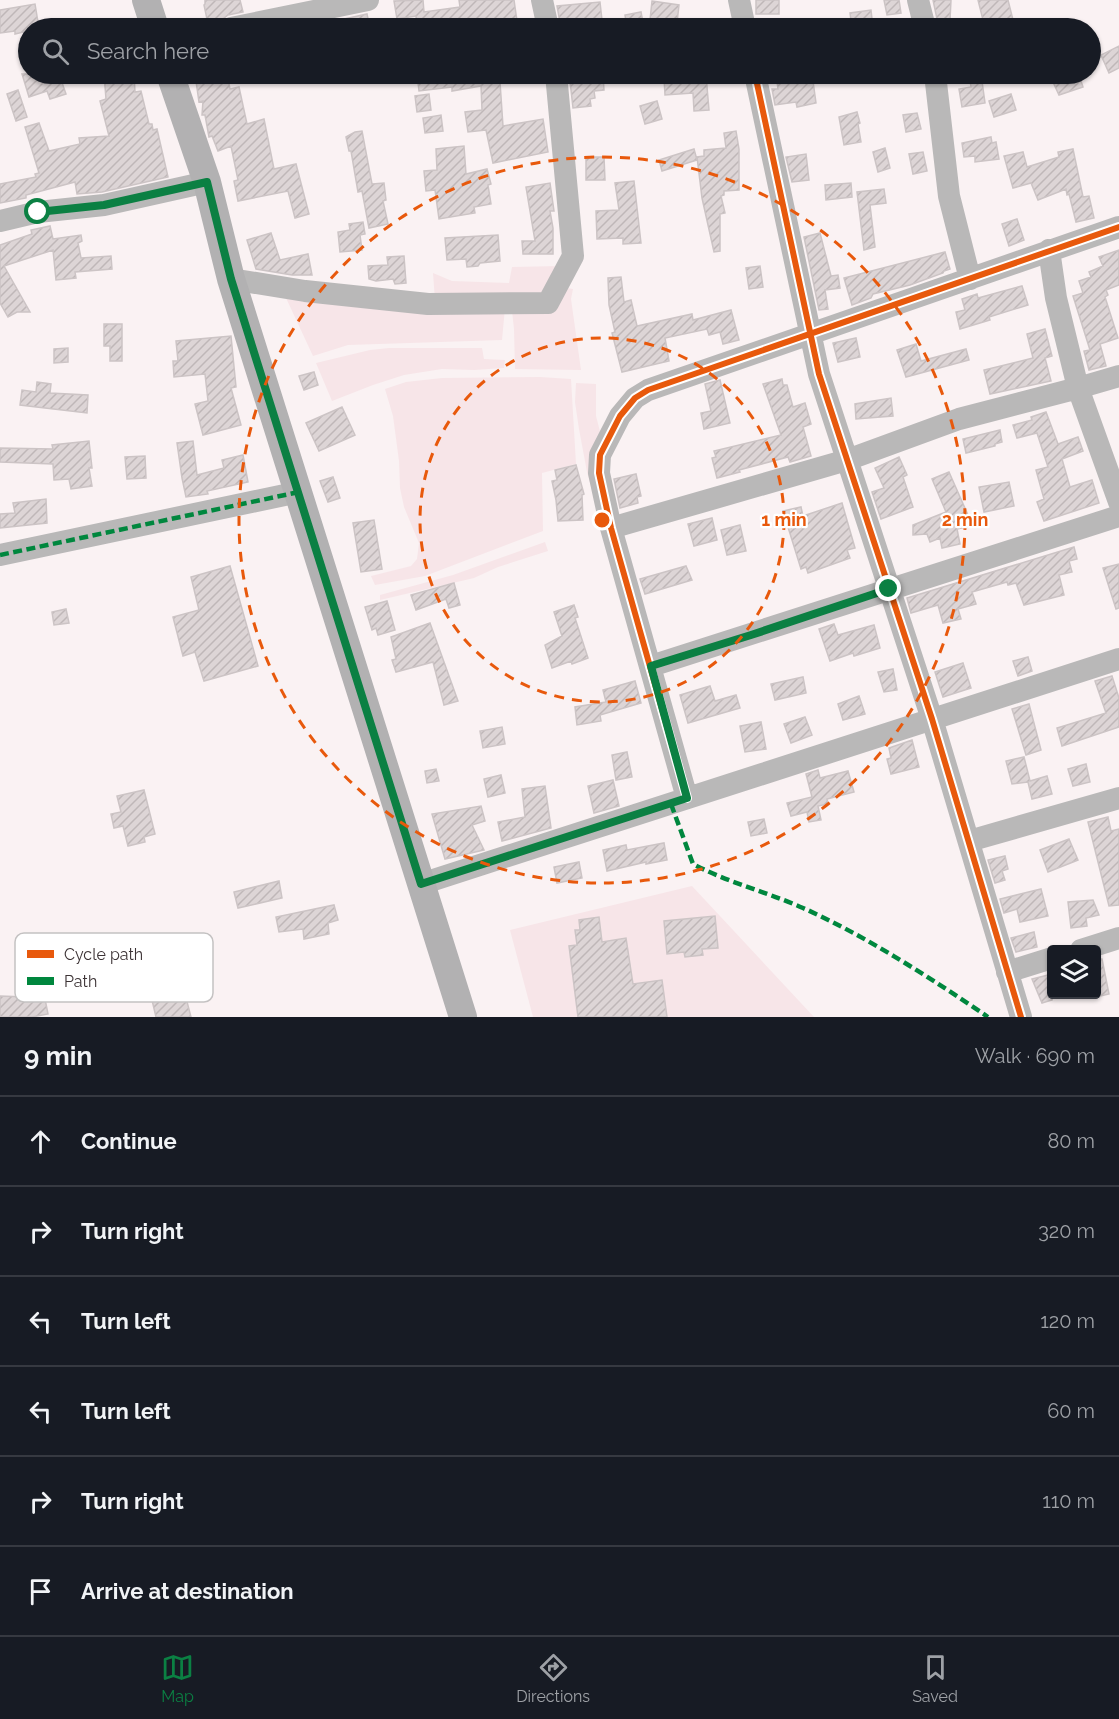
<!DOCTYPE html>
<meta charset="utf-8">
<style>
body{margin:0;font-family:Raleway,sans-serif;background:#20242c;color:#f1f3f6}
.controls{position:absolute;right:18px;bottom:18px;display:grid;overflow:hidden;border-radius:6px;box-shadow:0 2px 4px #0004}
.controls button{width:54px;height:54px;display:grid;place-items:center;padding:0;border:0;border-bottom:2px solid #363941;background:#171b24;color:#f1f3f6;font:30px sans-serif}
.stop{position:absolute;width:18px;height:18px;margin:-14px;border:4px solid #0b8043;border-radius:50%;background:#fff}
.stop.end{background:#0b8043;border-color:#fff;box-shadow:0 2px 6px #0008}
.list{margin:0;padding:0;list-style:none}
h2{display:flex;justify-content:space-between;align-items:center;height:78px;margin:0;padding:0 24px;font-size:26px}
h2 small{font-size:20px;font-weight:400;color:#9ea1a6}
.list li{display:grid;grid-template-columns:39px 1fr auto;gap:18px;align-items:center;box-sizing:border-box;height:90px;padding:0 24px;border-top:2px solid #363941}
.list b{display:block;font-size:22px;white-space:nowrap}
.list em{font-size:20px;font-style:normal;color:#9ea1a6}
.icon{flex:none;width:33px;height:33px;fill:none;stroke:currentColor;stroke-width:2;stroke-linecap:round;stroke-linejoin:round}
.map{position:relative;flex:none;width:1119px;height:1017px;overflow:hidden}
.search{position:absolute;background:#171b24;box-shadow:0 2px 4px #0004;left:18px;right:18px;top:18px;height:66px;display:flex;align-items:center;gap:15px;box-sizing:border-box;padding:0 21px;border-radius:33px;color:#9ea1a6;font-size:22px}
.sheet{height:618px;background:#171b24}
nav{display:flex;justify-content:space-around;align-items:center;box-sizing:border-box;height:84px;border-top:2px solid #363941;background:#171b24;font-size:16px;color:#9ea1a6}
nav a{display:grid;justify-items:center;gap:3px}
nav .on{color:#0b8043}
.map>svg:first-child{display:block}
.built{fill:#f7e5e8}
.building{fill:url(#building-hatch);stroke:#ccc4c5;stroke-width:1.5}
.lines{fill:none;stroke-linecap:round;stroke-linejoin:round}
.minor{stroke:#b9b8b8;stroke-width:22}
.major{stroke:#b2b1b2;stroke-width:28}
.quiet{stroke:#00873e;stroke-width:4.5;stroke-dasharray:9 4.5;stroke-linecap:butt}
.cycleway-casing{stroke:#fff;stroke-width:10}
.cycleway{stroke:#e8590c;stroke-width:6}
.route{stroke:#0b8043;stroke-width:8}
.ring{fill:none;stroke:#e8590c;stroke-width:3;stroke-dasharray:10 8}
.key{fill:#fff;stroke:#c4c2c2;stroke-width:1.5}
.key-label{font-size:16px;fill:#3c3335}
.centre{fill:#e8590c;stroke:#fff;stroke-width:3}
.ring-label{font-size:18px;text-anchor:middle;font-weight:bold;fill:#e8590c;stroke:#fff;stroke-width:4.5;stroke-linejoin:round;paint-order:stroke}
</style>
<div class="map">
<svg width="1119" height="1017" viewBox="0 0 1119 1017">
<defs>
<pattern id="building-hatch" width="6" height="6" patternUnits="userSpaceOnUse" patternTransform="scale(1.5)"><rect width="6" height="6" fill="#ddd5d6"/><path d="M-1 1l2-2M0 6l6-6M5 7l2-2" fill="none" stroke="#bfb7b8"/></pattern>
</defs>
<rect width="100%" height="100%" fill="#faf2f3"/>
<path class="built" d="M560,266L545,298L435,300L433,273L452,281L509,283L512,267Z
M561,287L573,289L571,299L581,370L515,369L514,329L512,311Z
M286,298L505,308L502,340L348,345L313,356Z
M389,348H482L484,359L505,360L504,368L474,370L442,369L404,375L373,385L332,401L316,363L370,350Z
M540,377L571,379L576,464L542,473L543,531L425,576L375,585L371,576L411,566L417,559L419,543L404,507L400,488L399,461L393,416L385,389L406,382L442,378Z
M576,383L596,384V416L603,443L599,515L587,472L579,429L575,402Z
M545,542L548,551L498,567L474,578L380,600V595L453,575Z
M692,886L814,1017H533L510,930Z"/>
<path class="building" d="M205,0H240L243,12L228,15L219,22L208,24L204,5L205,4Z
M423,0L424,12L460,7L459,0H514L518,28H417L416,16L397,19L394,1Z
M756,0H779V14H756Z
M884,0H899L901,13L887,15Z
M933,0H951L950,20L937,19Z
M978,0H1008L1015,28H985Z
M652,1L679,5L677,23L650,20Z
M600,2L602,20L571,22L572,28H561L557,6Z
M35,4L39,28H28V31L15,34V31L0,33V10Z
M871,10L873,28H852L850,13Z
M641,12L644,28H627L625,15Z
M367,14L370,28H346L344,19Z
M1119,46V68L1109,73L1101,55Z
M22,74H59L66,94L50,99L47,91L29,97Z
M104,74H134L135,92L141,91L149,124H152L153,130L157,129L168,177L102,192L77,194L75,182L26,195V198L0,203V184L36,177L35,174L39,173L25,127L39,123L49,151L80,144L79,138L109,136L100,101L106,99Z
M195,74H227L230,89L239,87L247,124L264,119L274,169L296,164L309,214L295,218L288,191L238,201L234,181L238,180L231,146L218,151L212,136L209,137L205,115H202L203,101L199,102Z
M417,74H514V80L500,82L503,126L543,119L548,152L493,163L486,130L468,132L465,112L482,110L481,86L452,91V87L419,91Z
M575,74H603L604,90L594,91L595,98L590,99L591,106L573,108L570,81L575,80Z
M791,74H812L816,103L797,107L796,102L775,105L772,89H778L777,82L793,80Z
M969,74H981L985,103L962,107L959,89L971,87Z
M706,75L709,110L694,111L693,93L665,95L664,78Z
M1079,75L1083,87L1059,95L1053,82Z
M18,90L27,117L16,121L7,94Z
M429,94L431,110L417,112L415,96Z
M1011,94L1016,110L994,117L989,101Z
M657,101L662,119L645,124L640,106Z
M857,112L860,123L858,124L861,142L844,145L839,117Z
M917,113L921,129L906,132L903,115Z
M441,115L443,131L425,133L423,118Z
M362,131L372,184L384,183L386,200L383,201L388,224L369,228L362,191L358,192L351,151H349L346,137L355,132Z
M736,131L739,149V190L724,191V195L721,196L725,213L720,214V251L714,252L702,198L697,157L704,156V150L726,148L724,133Z
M991,137L992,143L996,142L999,159L975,162V156L964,157L962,143Z
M464,146L466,174L487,169L491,184L488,185L491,204L474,207L475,213L439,219L435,190L426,191L424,171L437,170L436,149Z
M885,148L890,168L878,172L873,152Z
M694,149L697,160L662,171L659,160Z
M1073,149L1083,197L1089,196L1094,218L1076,222L1069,194L1067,195L1066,189L1038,200L1031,183L1013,188L1004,156L1023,152L1027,167L1059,157L1058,152Z
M923,152L927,171L913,174L909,154Z
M806,154L809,180L792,182L786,157Z
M586,157H604L605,180H586Z
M634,181L641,243L623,244V238L597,239L596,211L619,210L615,183Z
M550,183L554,211H550L553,228V254H523L522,241H535L526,187Z
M851,183L852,197L826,200L825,185Z
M884,189L886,203L870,205L875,247L864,250L857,192Z
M1017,219L1024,240L1009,246L1002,224Z
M363,222L365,234L360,235L362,250L340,252L338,232L350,230L349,224Z
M50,226L53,239L81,235L82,241L78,243L81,258L111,256L112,269L75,272L76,278L56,280L53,250L4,266L30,312H17L8,317L0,303V245L32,234L31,230Z
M271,233L280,260L308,254L312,275H292L256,269L247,240Z
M820,233L831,276L838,275L840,288L825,290L828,309L819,310L804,237Z
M498,235L500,261L480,263L478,266L467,267L466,259L447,260L445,238Z
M1119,250V285L1106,290L1108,295L1105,297L1118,338L1100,344L1106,366L1089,370L1084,351L1090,350L1073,296L1083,293L1079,281L1091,277L1089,272L1103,266L1099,257Z
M945,252L950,269L944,271L943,273L910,285L873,294L871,298L852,305L844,278Z
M404,256L406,283L395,284L393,279L376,281L369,279L368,266L388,265L387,257Z
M760,266L763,287L749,289L746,268Z
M621,277L624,302L631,300L637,326L692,314L693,320L731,310L739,340L723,344L720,332L709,335L707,329L665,338L669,361L622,372L612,333L615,332L609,305L608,278Z
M1022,286L1028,305L989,317L990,320L960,329L956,312L965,310L962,299L977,294L978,298Z
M104,324H122V361H110V346H104Z
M1045,329L1052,356L1045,358L1051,381L990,394L984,370L1033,358L1027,334Z
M231,336L236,387L231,388L241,425L203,435L195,404L208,401L205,374L174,377L173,361H178L176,341Z
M856,338L860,357L838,362L833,343Z
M916,344L921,361L966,349L969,360L906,377L897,350Z
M68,348V362L54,363V349Z
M314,372L318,385L304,390L299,376Z
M782,379L783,385H787L793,407L805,403L811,424L803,427L811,456L790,462L788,457L739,470L740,472L717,478L712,458L716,457L714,451L781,435L763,384Z
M720,380L730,423L704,429L701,413L711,411L705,384Z
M37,382L51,384L50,393L88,395L87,413L20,405L22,390L36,392Z
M891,398L893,416L856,419L855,404Z
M342,407L355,435L319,451L306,423Z
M1046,412L1058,444L1078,437L1083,451L1062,459L1070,487L1092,480L1099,503L1044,521L1037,502L1044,499L1036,470L1048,467L1037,433L1017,438L1013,425L1032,420L1031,417Z
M1000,430L1002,442L995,444V446L966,453L963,439Z
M89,441L92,468H89L92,486L71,489L69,479L54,480L53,464L0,462V448L53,449L52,445Z
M193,441L197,475L224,468L222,460L243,455L248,482L207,491L208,494L186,497L182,478L177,443Z
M145,456L146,478L127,479L125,457Z
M899,457L907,475L903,477L913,507L881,519L872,492L884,488L875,468Z
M576,465L584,494L582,495L583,520L558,521L556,500L552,481L557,480L555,470Z
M949,472L968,515L964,516L967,527L957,529L960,544L942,548L940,538L930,542L927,534L913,535V525L946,512L932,479Z
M636,474L641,496L637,497L638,503L620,508L614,479Z
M333,477L340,498L328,502L320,481Z
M1009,482L1014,506L984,512L979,487Z
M46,499L47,523L0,528V514L15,513L13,503Z
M842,503L855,548L847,550L850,558L808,573L806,567L801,569L783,511L801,507L803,516Z
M712,518L717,540L694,546L688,524Z
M374,520L382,569L361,572L353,523Z
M740,525L746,551L727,555L721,530Z
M1074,547L1077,559L1069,561L1072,572L1059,575L1064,595L1024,605L1016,583L1008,585L1007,582L972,592L976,604L958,609L961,619L943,623L938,605L911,613L907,598Z
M1119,564V608L1116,609L1103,568Z
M230,566L258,666L204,681L195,652L183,656L173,617L199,610L191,577Z
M686,566L692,580L645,594L640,579Z
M454,583L460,605L449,608L446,599L416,610L411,595Z
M387,601L395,630L378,635L376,628L372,630L365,607Z
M574,605L578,617L575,618L588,658L572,664L571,661L552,668L545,645L562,636L554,612Z
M66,609L69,623L54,625L52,612Z
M430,623L458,701L444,705L433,662L396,672L392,660L396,659L391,637Z
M834,624L838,635L874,625L880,648L854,656L853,653L830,661L819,629Z
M1028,657L1032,671L1018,676L1013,661Z
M963,663L971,688L943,697L935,672Z
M893,669L897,690L884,692L878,672Z
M1112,676L1119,698V727L1062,746L1057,728L1106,713L1095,681Z
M803,677L806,693L775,700L771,684Z
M635,681L641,703L600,715L601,721L577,725L575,707L606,702L603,690Z
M710,686L715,701L736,695L740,708L688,723L680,695Z
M859,696L865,714L843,720L838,704Z
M1029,704L1041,750L1026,755L1012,709Z
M805,717L812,735L791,743L784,724Z
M761,722L766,749L745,752L740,726Z
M502,727L505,744L483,748L480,731Z
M912,740L919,767L891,774L887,759L891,758L889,748Z
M627,752L632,777L616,780L612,755Z
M1024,757L1030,781L1047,776L1052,794L1032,799L1028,782L1012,784L1006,761Z
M1086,764L1090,782L1073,786L1068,769Z
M436,769L439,781L427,783L425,771Z
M818,770L820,778L848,771L854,792L827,799L828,804L818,806L821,820L809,822L807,812L791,816L787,803L812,797L806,774Z
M501,775L505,793L488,797L484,779Z
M613,780L619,806L594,813L588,786Z
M545,786L551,828L502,841L498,822L525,817L522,789Z
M144,790L155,834L144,837L145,842L128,846L123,826L114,828L111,814L121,812L117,796Z
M481,806L485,821L472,825L484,850L445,859L432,814Z
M1108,817L1111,831L1119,829V905L1109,906L1088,822Z
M764,819L767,833L751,836L748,822Z
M1069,839L1078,860L1048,872L1040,850Z
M664,843L667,860L646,864V862L607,871L603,850L626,845L627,850Z
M1005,856L1008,869L1002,871L1005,880L995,883L988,860Z
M579,862L582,878L557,883L554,867Z
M279,881L282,898L238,908L234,892Z
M1041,889L1048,916L1020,922L1017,909L1004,913L1000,899Z
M1093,900L1099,915L1086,918L1087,926L1071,928L1068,902Z
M334,905L338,920L328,923L329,934L304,939L303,929L279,932L276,917Z
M715,916L718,948L702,949L703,955L685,957L684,952L667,954L664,921Z
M599,917L602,942L626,938L633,984L662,980L667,1017H578L569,946L577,945L575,930H580L579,920Z
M1034,932L1037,947L1016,952L1011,938Z
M1096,959H1102L1109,994L1096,997Z
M179,971L191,1017H156L147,979Z
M1052,974V1000L1042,1003L1032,979Z
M43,989L48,1014L32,1017H0V996L26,997L25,992Z"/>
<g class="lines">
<path class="minor" d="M542,0L548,28
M739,0L745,28
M918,0L925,28
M231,28L368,0
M755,74L819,374L932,719L1021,1017
M935,74L949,196L970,279
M0,221L38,212L104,205L207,182
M1049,250L1056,298L1078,388L1119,502
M231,279L305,291L428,304L548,303L573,256L556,74
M611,528L847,460L959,419L1078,388L1119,376
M0,555L299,492
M651,666L1119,516
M687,798L611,528L599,473L600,455L620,416L635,398L648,390L1119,227
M969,841L1119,798
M421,884L1119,659
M1081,950L1119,938
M1007,972L1052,958"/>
<path class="major" d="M146,0L155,28
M170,74L207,182L231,279L463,1017"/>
<path class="quiet" d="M0,555L299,492
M671,804L693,864C729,883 767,892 803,908C866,936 932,979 988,1017"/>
<g class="cycleway-casing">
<path id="cycleway" d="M755,74L819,374L932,719L1021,1017
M687,798L611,528L599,473L600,455L620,416L635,398L648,390L1119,227"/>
</g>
<use href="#cycleway" class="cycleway"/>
</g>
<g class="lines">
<path class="route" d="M38,212L104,205L207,182L231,279L421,884L687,798L651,666L751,635L889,589"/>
</g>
<g class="ring">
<circle cx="602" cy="520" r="182"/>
<circle cx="602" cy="520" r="363"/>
</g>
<rect x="15" y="933" width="198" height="69" rx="9" class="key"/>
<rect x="27" y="950" width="27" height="8" fill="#e8590c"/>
<rect x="27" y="977" width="27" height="8" fill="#00873e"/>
<g class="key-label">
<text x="64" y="960">Cycle path</text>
<text x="64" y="987">Path</text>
</g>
<circle cx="602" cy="520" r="9" class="centre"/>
<g class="ring-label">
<text x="784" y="526">1 min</text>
<text x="965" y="526">2 min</text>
</g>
</svg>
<div class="controls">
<button><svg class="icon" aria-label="layers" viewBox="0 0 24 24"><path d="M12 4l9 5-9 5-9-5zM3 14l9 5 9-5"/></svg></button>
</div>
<div class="stop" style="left:38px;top:212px"></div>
<div class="stop end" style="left:889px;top:589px"></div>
<div class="search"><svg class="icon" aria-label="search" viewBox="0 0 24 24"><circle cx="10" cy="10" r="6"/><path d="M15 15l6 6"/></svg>Search here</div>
</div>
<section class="sheet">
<h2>9 min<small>Walk · 690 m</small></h2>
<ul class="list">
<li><svg class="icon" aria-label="ahead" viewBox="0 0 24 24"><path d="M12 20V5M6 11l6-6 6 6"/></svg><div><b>Continue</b></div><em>80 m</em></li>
<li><svg class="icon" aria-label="right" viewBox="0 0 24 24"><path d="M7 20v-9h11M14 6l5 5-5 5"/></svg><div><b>Turn right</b></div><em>320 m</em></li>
<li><svg class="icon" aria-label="left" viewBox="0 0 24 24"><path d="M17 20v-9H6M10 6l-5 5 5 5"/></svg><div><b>Turn left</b></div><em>120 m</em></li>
<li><svg class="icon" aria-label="left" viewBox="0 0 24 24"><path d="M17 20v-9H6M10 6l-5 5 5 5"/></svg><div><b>Turn left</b></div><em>60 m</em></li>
<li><svg class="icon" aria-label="right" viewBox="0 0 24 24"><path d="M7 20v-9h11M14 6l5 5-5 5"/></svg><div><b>Turn right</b></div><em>110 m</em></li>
<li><svg class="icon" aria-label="arrive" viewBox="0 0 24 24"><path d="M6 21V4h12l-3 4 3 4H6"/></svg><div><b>Arrive at destination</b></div></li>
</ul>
</section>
<nav>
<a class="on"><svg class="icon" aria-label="map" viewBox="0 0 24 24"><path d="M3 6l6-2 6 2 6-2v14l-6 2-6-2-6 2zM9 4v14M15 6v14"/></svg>Map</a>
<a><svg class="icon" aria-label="directions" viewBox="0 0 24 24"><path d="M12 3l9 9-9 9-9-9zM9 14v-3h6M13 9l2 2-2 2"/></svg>Directions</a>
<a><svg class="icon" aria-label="saved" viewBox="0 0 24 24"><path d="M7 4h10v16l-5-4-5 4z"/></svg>Saved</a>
</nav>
